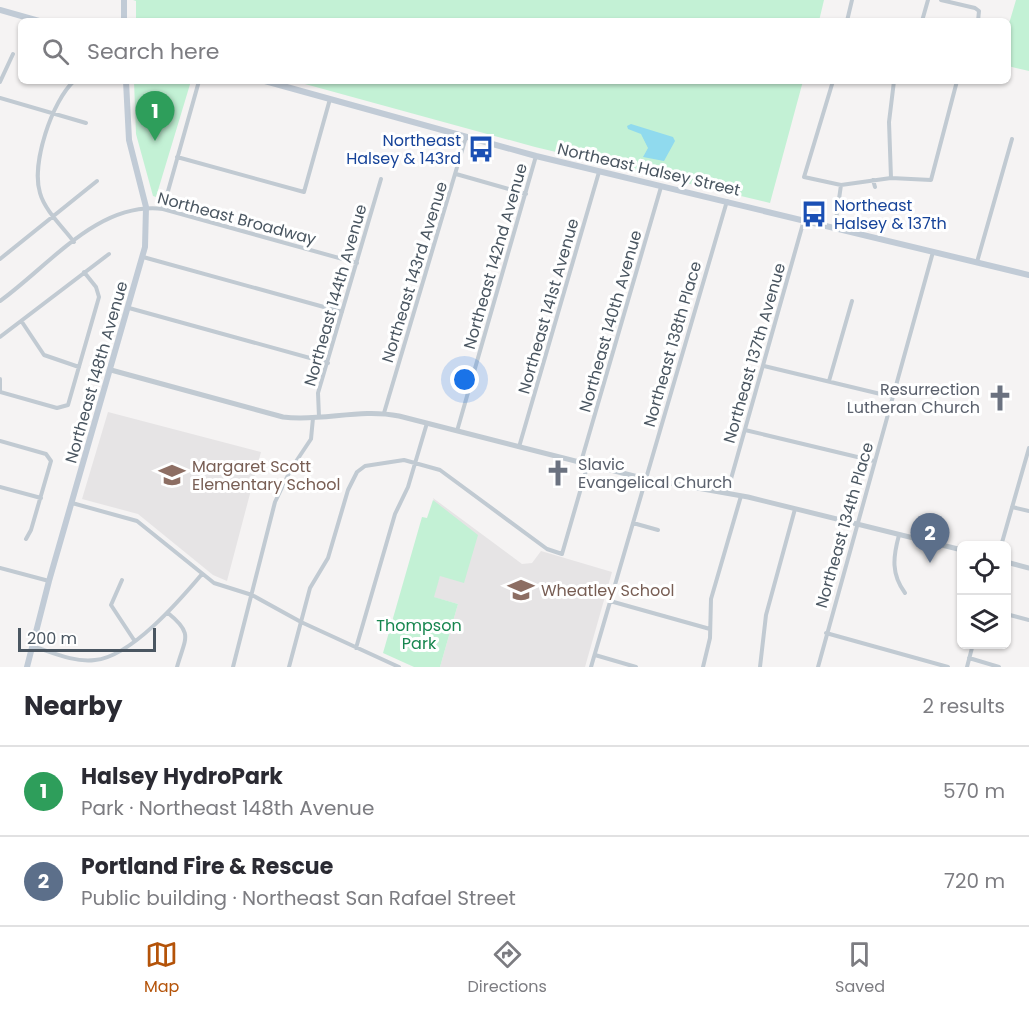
<!DOCTYPE html>
<meta charset="utf-8">
<style>
body{margin:0;font-family:Poppins,sans-serif;background:#f7f7f7;color:#2b2b33}
.controls{position:absolute;right:18px;bottom:18px;display:grid;overflow:hidden;border-radius:9px;box-shadow:0 2px 4px #0004}
.controls button{width:54px;height:54px;display:grid;place-items:center;padding:0;border:0;border-bottom:2px solid #e1e1e2;background:#fff;color:#2b2b33;font:30px sans-serif}
.scale{position:absolute;left:18px;bottom:15px;width:138px;box-sizing:border-box;padding-left:6px;border:3px solid #4a5661;border-top:0;font-size:16px;line-height:21px;white-space:nowrap;color:#4a5661;-webkit-text-stroke:4px #fff;paint-order:stroke}
.you{position:absolute;left:465px;top:380px;width:21px;height:21px;margin:-15px;border:4px solid #fff;border-radius:50%;background:#1a73e8;box-shadow:0 0 0 9px #1a73e833}
.badge{display:grid;place-items:center;width:39px;height:39px;border-radius:50%;background:#b45309;color:#fff;font-size:20px;font-weight:700}
.pin{position:absolute;translate:-50% -50px;filter:drop-shadow(0 2px 3px #0008)}
.pin::after{content:'';position:absolute;top:32px;width:21px;height:18px;background:inherit;clip-path:polygon(0 0,100% 0,50% 100%)}
.list{margin:0;padding:0;list-style:none}
h2{display:flex;justify-content:space-between;align-items:center;height:78px;margin:0;padding:0 24px;font-size:26px}
h2 small{font-size:20px;font-weight:400;color:#7c7c81}
.list li{display:grid;grid-template-columns:39px 1fr auto;gap:18px;align-items:center;box-sizing:border-box;height:90px;padding:0 24px;border-top:2px solid #e1e1e2}
.list b{display:block;font-size:22px;white-space:nowrap}
.list p{margin:0;font-size:20px;white-space:nowrap;color:#7c7c81}
.list em{font-size:20px;font-style:normal;color:#7c7c81}
.icon{flex:none;width:33px;height:33px;fill:none;stroke:currentColor;stroke-width:2;stroke-linecap:round;stroke-linejoin:round}
.map{position:relative;flex:none;width:1029px;height:667px;overflow:hidden}
.search{position:absolute;background:#fff;box-shadow:0 2px 4px #0004;left:18px;right:18px;top:18px;height:66px;display:flex;align-items:center;gap:15px;box-sizing:border-box;padding:0 21px;border-radius:9px;color:#7c7c81;font-size:22px}
.sheet{height:258px;background:#fff}
nav{display:flex;justify-content:space-around;align-items:center;box-sizing:border-box;height:84px;border-top:2px solid #e1e1e2;background:#fff;font-size:16px;color:#7c7c81}
nav a{display:grid;justify-items:center;gap:3px}
nav .on{color:#b45309}
.map>svg:first-child{display:block}
.education{fill:#e6e4e5}
.green{fill:#c3f1d5}
.water{fill:#90daee}
.lines{fill:none;stroke-linecap:round;stroke-linejoin:round}
.minor{stroke:#c1cad2;stroke-width:4}
.tertiary{stroke:#c1cad2;stroke-width:5}
.secondary{stroke:#c1cbd6;stroke-width:6}
.labels{text-anchor:middle;stroke-width:6;stroke-linejoin:round;paint-order:stroke}
.transit-label{font-size:16px;fill:#164399;stroke:#fff;text-anchor:end}
.street-label{font-size:16px;fill:#4a5661;stroke:#fff}
.worship-label{font-size:16px;fill:#5b616d;stroke:#fff;text-anchor:end}
.education-label{font-size:16px;fill:#785e54;stroke:#fff;text-anchor:start}
.park-label{font-size:16px;fill:#17864f;stroke:#fff}
</style>
<div class="map">
<svg width="1029" height="667" viewBox="0 0 1029 667">
<rect width="100%" height="100%" fill="#f5f3f3"/>
<path class="education" d="M108,412L261,452L227,581L213,575L138,514L82,499Z
M433,498L522,564L532,563L541,551L612,572L585,667H440L458,604L433,597L440,575L464,582Z"/>
<path class="green" d="M133,0H824L819,21H136V1Z
M1016,0H1029V71L1008,66V27Z
M134,81H191L156,197L153,196L136,134Z
M294,81H803L770,203L535,147Z
M433,500L478,535L464,583L440,576L434,597L458,604L440,667H414L383,653L422,517L427,518Z"/>
<path class="water" d="M631,124L673,137L675,141L664,161L643,157L648,148L641,134L628,129L627,126Z"/>
<g class="lines">
<path class="minor" d="M941,0L975,8L979,11L978,21
M847,21L852,0
M922,21L928,0
M74,81C52,101 31,164 40,193C45,211 63,227 74,242
M833,81L804,177L841,185L891,178L931,180L957,81
M0,82L13,54
M0,98L86,123
M177,157L304,192L330,99
M456,174L526,194
M891,178L889,122L894,81
M873,180L875,187
M163,209L199,81
M835,227L841,185
M143,257L342,312
M0,259L97,181
M977,262L1012,139
M0,301C49,266 98,201 163,209L357,263
M129,308L328,363
M22,322L44,355L79,367
M0,337L109,254
M764,366L893,397
M0,379V392
M829,381L852,301
M0,392L57,408L68,405L99,297L96,287L84,272
M384,413L466,137
M319,417L318,393L381,179
M745,430L874,461
M457,431L536,156
M0,441L46,454L51,461L31,530L26,539
M519,447L599,172
M581,462L661,187
M0,487L41,498
M727,493L804,220
M72,503L137,521L214,583L252,595L301,622L399,667
M1012,507L1029,511
M633,523L658,530
M899,535C893,557 891,574 905,593
M1001,546L1029,448
M0,568L49,581
M122,580L111,605L134,640
M610,601L710,629
M168,613C194,634 185,638 177,667
M1006,614L1029,620
M826,633L948,667
M32,646C51,652 75,663 95,660C131,657 180,600 202,574
M356,648L395,514L408,487L427,423
M595,655L636,667
M969,658L999,667
M233,667L275,502L291,469L311,439L313,418
M289,667L310,588L328,558L348,490L357,472L365,466L404,460L440,470L547,549L562,554L588,464
M591,667L727,201
M703,667L710,638L711,599L741,496
M760,667L766,615L795,509
M818,667L933,252
M967,667L973,644"/>
<path class="tertiary" d="M111,370L283,417C322,422 359,408 399,416L646,479L748,497L962,550
M1006,562L1029,568"/>
<path class="secondary" d="M124,0V21
M0,10L39,21
M265,81L536,156L1029,275
M27,667L49,581L145,247L146,207L129,140L126,81"/>
</g>
<defs>
<g id="bus-bare" transform="scale(2.07)"><path d="M-5-6H5V4H4V6H2V4H-2V6H-4V4H-5ZM-3.5-4V0h7V-4ZM-3.5 1.2v1.5H-2V1.2ZM2 1.2v1.5H3.5V1.2Z" fill="#1a4fb4" stroke="#fff" stroke-width="2.5" paint-order="stroke"/></g>
<g id="church-bare" transform="scale(2.07)"><path d="M-1.2-6h2.4v3.5h3.3v2.4h-3.3V6h-2.4V-.1h-3.3v-2.4h3.3Z" fill="#6b7280" stroke="#fff" stroke-width="2.5" paint-order="stroke"/></g>
<g id="school-bare" transform="scale(2.07)"><path d="M0-5L7-2L0 1L-7-2ZM-4 1L0 2.5L4 1V4Q0 6-4 4Z" fill="#8d6e63" stroke="#fff" stroke-width="2.5" paint-order="stroke"/></g>
</defs>
<g fill-rule="evenodd">
<use href="#bus-bare" x="481" y="149"/>
<use href="#bus-bare" x="814" y="214"/>
<use href="#church-bare" x="1000" y="398"/>
<use href="#church-bare" x="558" y="473"/>
<use href="#school-bare" x="172" y="475"/>
<use href="#school-bare" x="521" y="590"/>
</g>
<g class="labels">
<g class="transit-label">
<text x="461" y="146">Northeast<tspan x="461" dy="18">Halsey &amp; 143rd</tspan></text>
<text x="834" y="211" text-anchor="start">Northeast<tspan x="834" dy="18">Halsey &amp; 137th</tspan></text>
</g>
<g class="street-label">
<text transform="translate(649 169) rotate(13)" y="6">Northeast Halsey Street</text>
<text transform="translate(237 218) rotate(15)" y="6">Northeast Broadway</text>
<text transform="translate(495 256) rotate(-74)" y="6">Northeast 142nd Avenue</text>
<text transform="translate(414 272) rotate(-73)" y="6">Northeast 143rd Avenue</text>
<text transform="translate(335 295) rotate(-74)" y="6">Northeast 144th Avenue</text>
<text transform="translate(548 306) rotate(-74)" y="6">Northeast 141st Avenue</text>
<text transform="translate(610 321) rotate(-74)" y="6">Northeast 140th Avenue</text>
<text transform="translate(672 344) rotate(-74)" y="6">Northeast 138th Place</text>
<text transform="translate(754 353) rotate(-74)" y="6">Northeast 137th Avenue</text>
<text transform="translate(96 372) rotate(-74)" y="6">Northeast 148th Avenue</text>
<text transform="translate(844 525) rotate(-74)" y="6">Northeast 134th Place</text>
</g>
<g class="worship-label">
<text x="980" y="395">Resurrection<tspan x="980" dy="18">Lutheran Church</tspan></text>
<text x="578" y="470" text-anchor="start">Slavic<tspan x="578" dy="18">Evangelical Church</tspan></text>
</g>
<g class="education-label">
<text x="192" y="472">Margaret Scott<tspan x="192" dy="18">Elementary School</tspan></text>
<text x="541" y="596">Wheatley School</text>
</g>
<g class="park-label">
<text x="419" y="631">Thompson<tspan x="419" dy="18">Park</tspan></text>
</g>
</g>
</svg>
<div class="controls">
<button><svg class="icon" aria-label="locate" viewBox="0 0 24 24"><circle cx="12" cy="12" r="6"/><path d="M12 2v4M12 18v4M2 12h4M18 12h4"/></svg></button>
<button><svg class="icon" aria-label="layers" viewBox="0 0 24 24"><path d="M12 4l9 5-9 5-9-5zM3 14l9 5 9-5"/></svg></button>
</div>
<div class="scale">200 m</div>
<div class="you"></div>
<div class="pin badge" style="left:155px;top:141px;background:#2e9e5b">1</div>
<div class="pin badge" style="left:930px;top:563px;background:#5c6f8a">2</div>
<div class="search"><svg class="icon" aria-label="search" viewBox="0 0 24 24"><circle cx="10" cy="10" r="6"/><path d="M15 15l6 6"/></svg>Search here</div>
</div>
<section class="sheet">
<h2>Nearby<small>2 results</small></h2>
<ul class="list">
<li><span class="badge" style="background:#2e9e5b">1</span><div><b>Halsey HydroPark</b><p>Park · Northeast 148th Avenue</p></div><em>570 m</em></li>
<li><span class="badge" style="background:#5c6f8a">2</span><div><b>Portland Fire &amp; Rescue</b><p>Public building · Northeast San Rafael Street</p></div><em>720 m</em></li>
</ul>
</section>
<nav>
<a class="on"><svg class="icon" aria-label="map" viewBox="0 0 24 24"><path d="M3 6l6-2 6 2 6-2v14l-6 2-6-2-6 2zM9 4v14M15 6v14"/></svg>Map</a>
<a><svg class="icon" aria-label="directions" viewBox="0 0 24 24"><path d="M12 3l9 9-9 9-9-9zM9 14v-3h6M13 9l2 2-2 2"/></svg>Directions</a>
<a><svg class="icon" aria-label="saved" viewBox="0 0 24 24"><path d="M7 4h10v16l-5-4-5 4z"/></svg>Saved</a>
</nav>
